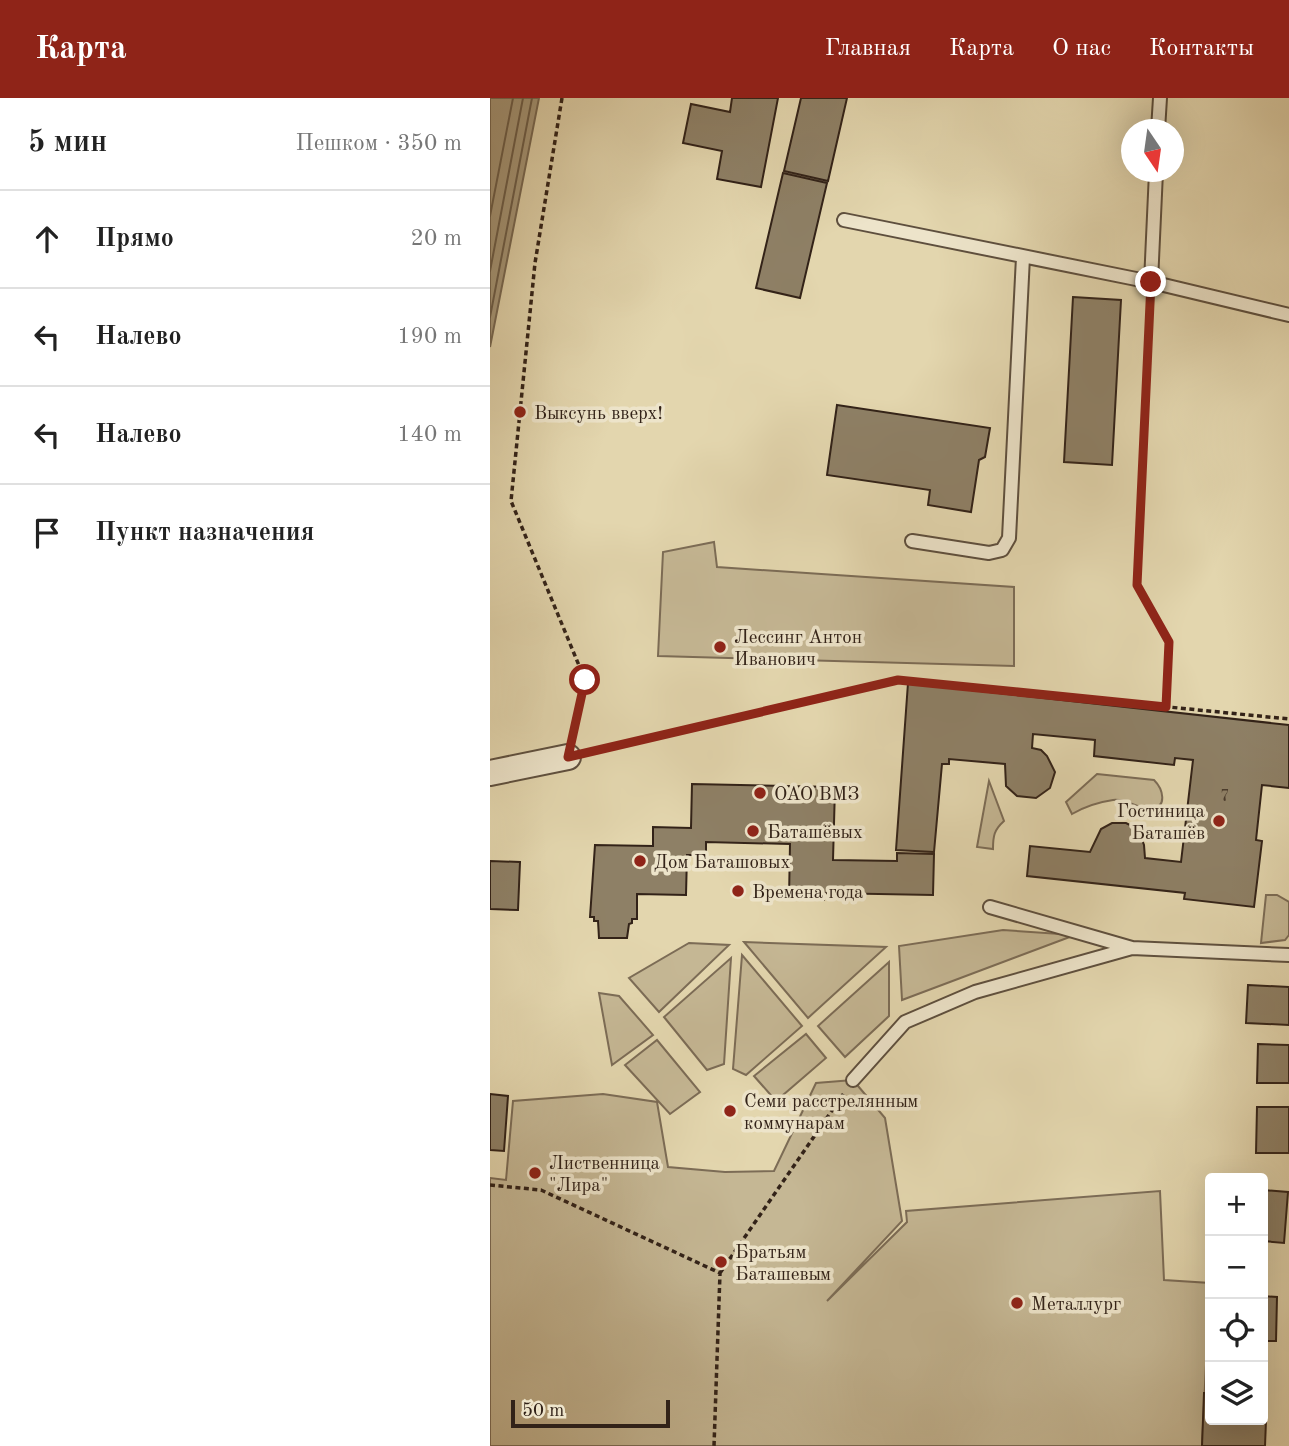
<!DOCTYPE html>
<html lang="ru">
<meta charset="utf-8">
<style>
body{margin:0;font-family:"Old Standard TT",serif;background:#f6f6f6;color:#222}
.controls{position:absolute;right:21px;bottom:21px;display:grid;overflow:hidden;border-radius:7px;box-shadow:0 7px 28px #0002}
.controls button{width:63px;height:63px;display:grid;place-items:center;padding:0;border:0;border-bottom:2px solid #e0e0e0;background:#fff;color:#222;font:35px sans-serif}
.compass{position:absolute;left:631px;top:21px;width:63px;height:63px;border-radius:50%;background:#fff;box-shadow:0 7px 28px #0002;rotate:167deg}
.scale{position:absolute;left:21px;bottom:18px;width:159px;box-sizing:border-box;padding-left:7px;border:4px solid #322218;border-top:0;font-size:19px;line-height:24px;white-space:nowrap;color:#322218;-webkit-text-stroke:5px #ede4ca;paint-order:stroke}
.stop{position:absolute;width:21px;height:21px;margin:-16px;border:5px solid #8f2418;border-radius:50%;background:#fff}
.stop.end{background:#8f2418;border-color:#fff;box-shadow:0 2px 7px #0008}
.list{margin:0;padding:0;list-style:none}
h2{display:flex;justify-content:space-between;align-items:center;height:91px;margin:0;padding:0 28px;font-size:30px}
h2 small{font-size:23px;font-weight:400;color:#767676}
.list li{display:grid;grid-template-columns:46px 1fr auto;gap:21px;align-items:center;box-sizing:border-box;height:98px;padding:0 28px;border-top:2px solid #e0e0e0}
.list b{display:block;font-size:26px;white-space:nowrap}
.list em{font-size:23px;font-style:normal;color:#767676}
.icon{flex:none;width:38px;height:38px;fill:none;stroke:currentColor;stroke-width:2;stroke-linecap:round;stroke-linejoin:round}
.map{position:relative;flex:none;width:799px;height:1348px;overflow:hidden}
header{display:flex;align-items:center;gap:42px;box-sizing:border-box;height:98px;padding:0 35px;background:#8f2418;color:#fff}
header strong{font-size:33px}
nav{display:flex;gap:38px;margin-inline-start:auto;font-size:24px}
main{display:flex}
aside{flex:1;background:#fff}
.map>svg:first-child{display:block}
.green{fill:#c5b794;stroke:#7c6c56;stroke-width:2}
.water{fill:#a7997b;stroke:#786953;stroke-width:2}
.lines{fill:none;stroke-linecap:round;stroke-linejoin:round}
.shore{stroke:#6c5e4a;stroke-width:2}
.building{fill:#8e8066;stroke:#322218;stroke-width:2}
.lane-casing{stroke:#5e4f3e;stroke-width:16}
.street-casing{stroke:#5e4f3e;stroke-width:28}
.path{stroke:#322218;stroke-width:3.5;stroke-dasharray:5 3.5;stroke-linecap:butt}
.lane{stroke:#ede4ca;stroke-width:12}
.street{stroke:#ede4ca;stroke-width:24}
.route{stroke:#8f2418;stroke-width:9}
.poi-dot{fill:#8f2418;stroke:#ede4ca;stroke-width:2.5}
.labels{text-anchor:middle;stroke-width:7;stroke-linejoin:round;paint-order:stroke}
.number-label{font-size:16px;fill:#493a2c}
.poi-label{font-size:19px;fill:#322218;stroke:#ede4ca;text-anchor:start}
</style>
<header>
<strong>Карта</strong>
<nav><a>Главная</a><a>Карта</a><a>О нас</a><a>Контакты</a></nav>
</header>
<main>
<aside>
<h2>5 мин<small>Пешком · 350 m</small></h2>
<ul class="list">
<li><svg class="icon" aria-label="ahead" viewBox="0 0 24 24"><path d="M12 20V5M6 11l6-6 6 6"/></svg><div><b>Прямо</b></div><em>20 m</em></li>
<li><svg class="icon" aria-label="left" viewBox="0 0 24 24"><path d="M17 20v-9H6M10 6l-5 5 5 5"/></svg><div><b>Налево</b></div><em>190 m</em></li>
<li><svg class="icon" aria-label="left" viewBox="0 0 24 24"><path d="M17 20v-9H6M10 6l-5 5 5 5"/></svg><div><b>Налево</b></div><em>140 m</em></li>
<li><svg class="icon" aria-label="arrive" viewBox="0 0 24 24"><path d="M6 21V4h12l-3 4 3 4H6"/></svg><div><b>Пункт назначения</b></div></li>
</ul>
</aside>
<div class="map">
<svg width="799" height="1348" viewBox="0 0 799 1348">
<rect width="100%" height="100%" fill="#e3d6ae"/>
<filter id="stains"><feTurbulence type="fractalNoise" baseFrequency=".00286" numOctaves="4"/><feColorMatrix values="0 0 0 0 .2 0 0 0 0 .09 0 0 0 0 .02 0 0 0 .5 -.17"/></filter>
<radialGradient id="worn" r=".72"><stop offset=".6" stop-color="#630" stop-opacity="0"/><stop offset="1" stop-color="#630" stop-opacity=".3"/></radialGradient>
<path class="green" d="M224,444L227,469L524,489V568L168,558L173,454Z
M607,676L664,682C673,691 678,709 661,711C648,711 636,700 623,702C609,704 594,709 582,716L576,704Z
M499,683L514,723C504,732 503,738 503,751L487,749Z
M776,797H787L799,804V837L795,842L771,845Z
M513,832L585,837L412,902L409,848Z
M254,844L396,849L318,920Z
M199,845L239,847L169,914L139,880Z
M252,857L312,928L256,977L243,971Z
M241,860L234,966L217,972L174,919Z
M399,864V918L355,959L328,928Z
M109,895L129,898L163,937L122,967Z
M316,936L336,960L286,1003L264,978Z
M167,942L210,994L180,1016L135,967Z
M363,982L395,1020L412,1123L337,1203L417,1124L416,1113L670,1093L674,1182L720,1185L712,1348H0V1080L16,1082L23,1003L113,996L167,1004L178,1069L235,1074L284,1073L326,985Z"/>
<path class="water" d="M0,0H49L0,249Z"/>
<g class="lines">
<path class="shore" d="M0,118L23,0
M0,173L33,0
M0,219L42,0"/>
</g>
<path class="building" d="M242,0H288L271,89L227,81L232,53L193,45L201,6L240,14Z
M311,0H357L338,83L294,73Z
M293,75L337,85L310,200L266,190Z
M583,199L631,202L622,367L574,364Z
M347,307L500,330L495,359L489,362L481,414L438,407L440,392L337,377Z
M418,585L799,627V690L772,687L766,742L772,743L764,809L694,801L695,795L537,778L540,748L600,754L611,731L622,725H636L648,731L654,747L655,760L691,764L703,662L685,660L684,667L604,658L605,642L543,636L542,650L551,652L557,658L565,674L560,690L546,700L527,698L516,688L515,666L459,661V666H452L444,754L406,752Z
M202,686L345,689L343,762L407,763V755L444,756L443,797L334,795V802L299,801L300,746L216,744V757H197L196,797L147,796V821H142V825L139,826L137,840H109L108,823H104V819H100L105,747L163,748V729L201,730Z
M0,763L30,764L28,812L0,811Z
M758,887L799,889V927L756,925Z
M768,946L799,947V985H767Z
M0,996L18,998L14,1053L0,1052Z
M767,1009H799V1055H766Z
M773,1092L798,1094L794,1145L773,1143Z
M773,1198L787,1199L786,1243H773Z
M714,1295H720V1322H773V1297H777L775,1348H712Z"/>
<g class="lines">
<g class="lane-casing">
<path id="lane" d="M668,32L670,0
M354,122L661,184L666,74
M661,184L799,217
M422,443L499,455L512,452L519,440L533,159
M500,809L642,850L799,857
M363,982L415,924L485,894L642,850"/>
</g>
<g class="street-casing">
<path id="street" d="M0,675L78,659"/>
</g>
<path class="path" d="M72,0L45,165L21,403L95,582L82,639
M660,200L647,487L679,544L676,609
M97,654L408,582L799,621
M0,1087L51,1092L230,1175L224,1348
M230,1175L354,995"/>
<use href="#lane" class="lane"/>
<use href="#street" class="street"/>
</g>
<g class="lines">
<path class="route" d="M95,582L78,659L408,582L676,609L679,544L647,487L661,184"/>
</g>
<g class="poi-dot">
<circle cx="30" cy="314" r="7"/>
<circle cx="230" cy="549" r="7"/>
<circle cx="270" cy="695" r="7"/>
<circle cx="729" cy="723" r="7"/>
<circle cx="263" cy="733" r="7"/>
<circle cx="150" cy="763" r="7"/>
<circle cx="248" cy="793" r="7"/>
<circle cx="240" cy="1013" r="7"/>
<circle cx="45" cy="1075" r="7"/>
<circle cx="231" cy="1164" r="7"/>
<circle cx="527" cy="1205" r="7"/>
</g>
<g class="labels">
<g class="number-label">
<text x="735" y="703">7</text>
</g>
<g class="poi-label">
<text x="44" y="321">Выксунь вверх!</text>
<text x="244" y="545">Лессинг Антон<tspan x="244" dy="22">Иванович</tspan></text>
<text x="284" y="702">ОАО ВМЗ</text>
<text x="715" y="719" text-anchor="end">Гостиница<tspan x="715" dy="22">Баташёв</tspan></text>
<text x="277" y="740">Баташёвых</text>
<text x="164" y="770">Дом Баташовых</text>
<text x="262" y="800">Времена года</text>
<text x="254" y="1009">Семи расстрелянным<tspan x="254" dy="22">коммунарам</tspan></text>
<text x="59" y="1071">Лиственница<tspan x="59" dy="22">"Лира"</tspan></text>
<text x="245" y="1160">Братьям<tspan x="245" dy="22">Баташевым</tspan></text>
<text x="541" y="1212">Металлург</text>
</g>
</g>
<rect width="100%" height="100%" filter="url(#stains)"/>
<rect width="100%" height="100%" fill="url(#worn)"/>
</svg>
<div class="controls">
<button>+</button>
<button>−</button>
<button><svg class="icon" aria-label="locate" viewBox="0 0 24 24"><circle cx="12" cy="12" r="6"/><path d="M12 2v4M12 18v4M2 12h4M18 12h4"/></svg></button>
<button><svg class="icon" aria-label="layers" viewBox="0 0 24 24"><path d="M12 4l9 5-9 5-9-5zM3 14l9 5 9-5"/></svg></button>
</div>
<svg class="compass" viewBox="-18 -18 36 36"><path d="M0-13l5 13h-10z" fill="#e53935"/><path d="M0 13l5-13h-10z" fill="#767676"/></svg>
<div class="scale">50 m</div>
<div class="stop" style="left:95px;top:582px"></div>
<div class="stop end" style="left:661px;top:184px"></div>
</div>
</main>
